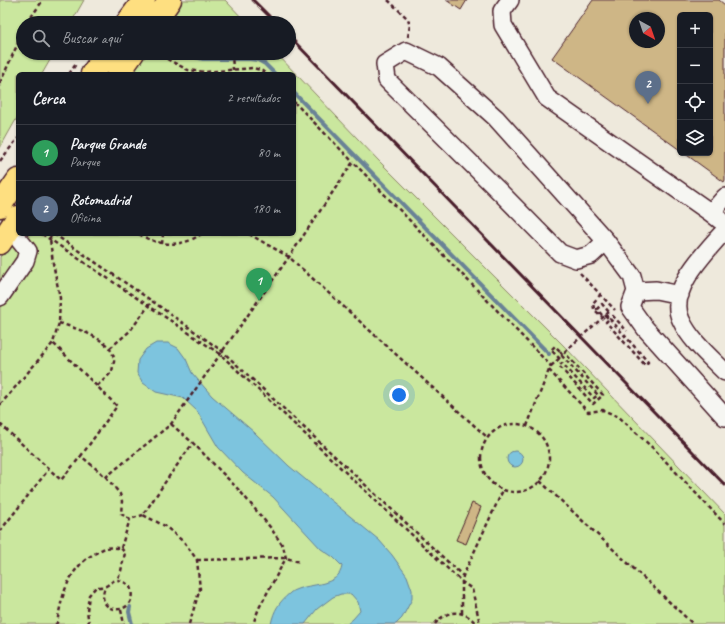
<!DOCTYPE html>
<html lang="es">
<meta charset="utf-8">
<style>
body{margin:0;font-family:Caveat,sans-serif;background:#20242c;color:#f1f3f6}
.controls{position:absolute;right:12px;top:12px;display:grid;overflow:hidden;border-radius:6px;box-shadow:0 1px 3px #0004}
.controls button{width:36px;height:36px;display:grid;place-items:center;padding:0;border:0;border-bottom:1px solid #363941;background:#171b24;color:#f1f3f6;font:20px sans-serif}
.compass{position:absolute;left:629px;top:12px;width:36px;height:36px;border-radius:50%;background:#171b24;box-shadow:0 1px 3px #0004;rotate:140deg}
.you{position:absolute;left:399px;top:395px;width:14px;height:14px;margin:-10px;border:3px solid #fff;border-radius:50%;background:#1a73e8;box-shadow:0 0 0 6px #1a73e833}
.badge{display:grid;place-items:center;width:26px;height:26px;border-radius:50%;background:#0f766e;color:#fff;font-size:13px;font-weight:700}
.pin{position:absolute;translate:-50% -33px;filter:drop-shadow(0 1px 2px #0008)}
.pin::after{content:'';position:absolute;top:21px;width:14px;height:12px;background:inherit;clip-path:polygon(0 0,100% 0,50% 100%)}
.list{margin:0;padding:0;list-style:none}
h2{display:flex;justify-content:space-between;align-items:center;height:52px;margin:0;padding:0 16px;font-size:17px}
h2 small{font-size:13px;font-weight:400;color:#9ea1a6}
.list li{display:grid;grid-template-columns:26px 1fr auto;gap:12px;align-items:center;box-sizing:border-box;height:56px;padding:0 16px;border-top:1px solid #363941}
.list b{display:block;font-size:15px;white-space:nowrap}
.list p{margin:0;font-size:13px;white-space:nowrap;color:#9ea1a6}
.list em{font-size:13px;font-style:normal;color:#9ea1a6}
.icon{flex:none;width:22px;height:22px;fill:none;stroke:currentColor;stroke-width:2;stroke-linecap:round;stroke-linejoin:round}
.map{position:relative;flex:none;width:725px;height:624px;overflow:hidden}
.search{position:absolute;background:#171b24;box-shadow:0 1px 3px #0004;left:16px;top:16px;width:280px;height:44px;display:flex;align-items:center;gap:10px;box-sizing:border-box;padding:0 14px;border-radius:22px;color:#9ea1a6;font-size:15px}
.panel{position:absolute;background:#171b24;box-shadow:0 1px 3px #0004;left:16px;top:72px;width:280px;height:164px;border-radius:6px}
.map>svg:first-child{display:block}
.green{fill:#cae79e;stroke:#8a8364}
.water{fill:#7dc4de;stroke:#698296}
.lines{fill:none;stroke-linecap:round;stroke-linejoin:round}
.stream{stroke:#698296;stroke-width:4}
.building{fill:#ceb686;stroke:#4a1f2b;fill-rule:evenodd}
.minor-casing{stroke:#4a1f2b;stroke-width:20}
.major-casing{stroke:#4a1f2b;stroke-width:25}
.path{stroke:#4a1f2b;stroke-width:2.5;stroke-dasharray:4 3;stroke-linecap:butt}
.minor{stroke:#f6f6f2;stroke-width:17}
.major{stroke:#fedf80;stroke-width:22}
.rail{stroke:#4a1f2b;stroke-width:3}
.path-bridge{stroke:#4a1f2b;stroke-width:2.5;stroke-dasharray:4 3;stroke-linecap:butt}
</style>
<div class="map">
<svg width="725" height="624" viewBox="0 0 725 624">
<rect width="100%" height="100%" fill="#eee9dc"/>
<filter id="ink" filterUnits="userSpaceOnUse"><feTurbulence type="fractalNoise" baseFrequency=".025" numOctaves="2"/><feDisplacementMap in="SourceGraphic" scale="8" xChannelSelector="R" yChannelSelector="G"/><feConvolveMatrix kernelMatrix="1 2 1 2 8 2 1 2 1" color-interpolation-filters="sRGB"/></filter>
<g filter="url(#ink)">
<path class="green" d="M0,0H84L71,23H23V53H54L42,74H18V116L0,148Z
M181,0H225L247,23H164Z
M143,53H276L378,160L563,345L725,514V624H0V257L18,232V234H294V74H129Z"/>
<path class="water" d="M156,343H168L178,348L186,359L192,373L212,396L255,433L289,466L379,540L392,555L407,576L412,590V599L402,618L396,624H347L353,619L360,611L358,602L351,594H341L333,597L317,609L305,624H271C274,610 279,602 290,593C291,592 294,590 295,590C310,583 339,587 342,566L333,557L321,549L273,497L243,473L218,447L197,411L183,398L156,392L143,383L137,373L138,360L146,349Z
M507 459a8 8 0 1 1 16 0a8 8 0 1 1-16 0Z"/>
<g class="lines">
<path class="stream" d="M180,53L203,59H250L258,60L265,64L275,74
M294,93L549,354
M130,607L129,612L132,624"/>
</g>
<path class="building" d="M446,0H467L461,10Z
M593,0H719L725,5V180L724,182L684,153H710V15H680V150L552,58ZM635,18H659V42H635Z
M472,503L481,507L466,544L456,540Z"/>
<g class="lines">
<g class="minor-casing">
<path id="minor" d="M510,0L502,11L503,25L547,98L711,213
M720,220L711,213L725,197
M725,230C707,251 666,290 681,320C690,340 709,356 725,372
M606,241L591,255L576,259L560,253L502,194L387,80L385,64L406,51L439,67L496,118L606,241L632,276L636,291L630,307L645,328L725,417
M636,291L656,290L680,295
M0,297L25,261L28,251L20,241"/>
</g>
<g class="major-casing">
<path id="major" d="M127,23L144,0
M154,23L170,0
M92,74L107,53
M118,74L133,53
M0,206L18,180
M0,243L18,217"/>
</g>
<path class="path" d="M388,0L408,19L410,25L408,37
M27,23L43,0
M215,23L217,22V23
M232,53L233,70
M167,59L188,70L205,72L253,68L261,70L266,74
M69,74L76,64
M0,83L23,32
M294,102L353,162
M0,161L18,138
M42,234L220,354L462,582L472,589L480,624
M51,234L50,239L53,263L60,298L59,323L53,343L117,406L81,456L106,477L171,424L289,257L353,162L551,366L549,370L527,426
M54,234L152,301L222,351L463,576
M139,234C158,246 182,248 201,234
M249,234L289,257L488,438
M162,244L163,234
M580,273L615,310
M601,294L593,303L594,309L601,316L602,315
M602,315L597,309L602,304L609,312
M605,315L609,319L606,322L645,365L648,362L610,319L613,316L627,331
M59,323C75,328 116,340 114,362C113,364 113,368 112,371C109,376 101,382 97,386
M110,348L130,331L152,301
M560,359L551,350L555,346L560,351
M551,366L562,356L598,395L594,398L562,363L559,366L593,404L603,395L564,352
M549,370L588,412L603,410L619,417L655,450L725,524
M0,405L53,343
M0,424L61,480L81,456
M171,424L193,443L239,490L270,527L283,546L286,558L259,608L253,624
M481 458a34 34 0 1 1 68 0a34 34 0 1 1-68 0Z
M106,477L120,494L122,501L121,514L130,519L143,515
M540,481L693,624
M0,531L49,469
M121,548L130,519
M197,560L286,558L300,562
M121,610L124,624
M462,613V582L463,576L503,490
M55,624L57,623C62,595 68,569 94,554C98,552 102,549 105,548C110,547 116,548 121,548L125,553L121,571L117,580
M89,624L87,611L89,595L96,587C99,587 103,587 106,586C110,584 111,581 117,580C121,580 127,583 130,587C132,591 132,596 131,600C126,614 103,612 103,596C103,593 104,590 105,587
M189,624L200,589L197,560L185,543L165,526L143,515L170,475L193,443
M435,624C446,609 465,609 476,624"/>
<use href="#minor" class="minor"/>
<use href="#major" class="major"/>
<path class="rail" d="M253,0L276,23
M289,36L725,485"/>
<path class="path-bridge" d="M560,351L562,354L609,312"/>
</g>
</g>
</svg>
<div class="controls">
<button>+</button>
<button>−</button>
<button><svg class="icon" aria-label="locate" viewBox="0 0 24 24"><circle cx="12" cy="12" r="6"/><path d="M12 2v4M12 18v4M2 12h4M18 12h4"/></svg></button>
<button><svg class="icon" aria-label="layers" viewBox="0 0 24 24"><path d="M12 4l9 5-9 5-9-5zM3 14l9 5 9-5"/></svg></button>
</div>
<svg class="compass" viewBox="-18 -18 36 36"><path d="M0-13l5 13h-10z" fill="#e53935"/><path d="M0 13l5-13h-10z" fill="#9ea1a6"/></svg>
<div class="you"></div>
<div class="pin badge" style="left:259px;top:301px;background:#2e9e5b">1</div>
<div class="pin badge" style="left:648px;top:104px;background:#5c6f8a">2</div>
<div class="search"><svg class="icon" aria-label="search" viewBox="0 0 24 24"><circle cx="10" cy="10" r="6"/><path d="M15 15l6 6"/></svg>Buscar aquí</div>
<section class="panel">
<h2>Cerca<small>2 resultados</small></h2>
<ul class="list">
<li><span class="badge" style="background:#2e9e5b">1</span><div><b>Parque Grande</b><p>Parque</p></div><em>80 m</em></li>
<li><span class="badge" style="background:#5c6f8a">2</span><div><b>Rotomadrid</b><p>Oficina</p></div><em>180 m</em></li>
</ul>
</section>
</div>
